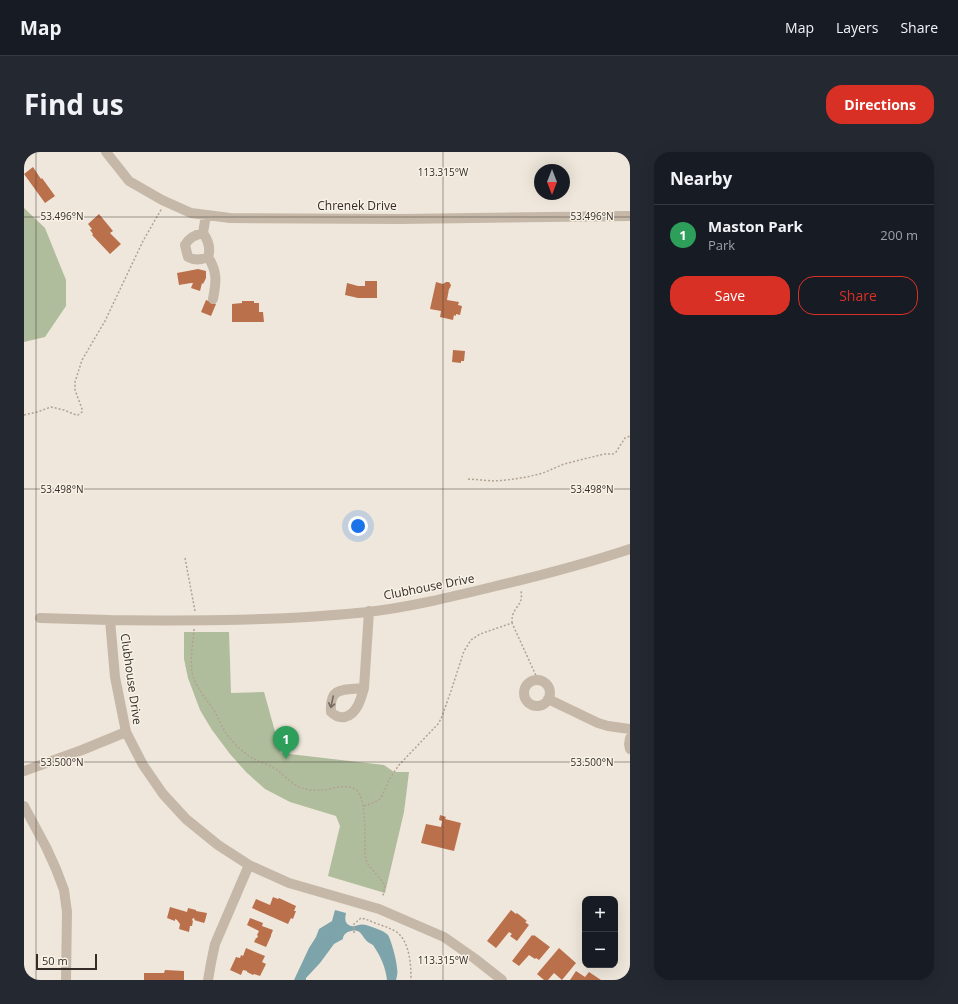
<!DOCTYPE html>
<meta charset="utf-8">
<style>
body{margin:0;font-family:"Open Sans",sans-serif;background:#242831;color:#f1f3f6}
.controls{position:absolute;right:12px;bottom:12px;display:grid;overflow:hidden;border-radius:8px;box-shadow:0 4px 16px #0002}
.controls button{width:36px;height:36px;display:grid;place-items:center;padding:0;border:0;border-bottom:1px solid #363941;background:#171b24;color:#f1f3f6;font:20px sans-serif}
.compass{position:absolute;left:510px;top:12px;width:36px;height:36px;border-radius:50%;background:#171b24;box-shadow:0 4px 16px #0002;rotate:180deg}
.scale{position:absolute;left:12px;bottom:10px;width:61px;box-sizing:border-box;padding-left:4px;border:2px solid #332c27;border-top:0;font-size:11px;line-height:14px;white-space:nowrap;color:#332c27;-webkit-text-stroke:3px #f7f1e6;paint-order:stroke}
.you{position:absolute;left:334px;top:374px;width:14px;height:14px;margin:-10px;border:3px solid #fff;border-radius:50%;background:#1a73e8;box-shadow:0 0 0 6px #1a73e833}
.badge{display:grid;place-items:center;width:26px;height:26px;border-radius:50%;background:#d93025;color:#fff;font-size:13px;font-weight:700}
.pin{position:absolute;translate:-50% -33px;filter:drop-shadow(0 1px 2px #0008)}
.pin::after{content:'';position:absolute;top:21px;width:14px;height:12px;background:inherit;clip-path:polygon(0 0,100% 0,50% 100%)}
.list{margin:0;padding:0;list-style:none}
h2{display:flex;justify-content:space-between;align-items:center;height:52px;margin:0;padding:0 16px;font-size:17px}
h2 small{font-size:13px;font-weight:400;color:#9ea1a6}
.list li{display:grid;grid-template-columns:26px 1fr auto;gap:12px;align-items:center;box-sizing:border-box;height:60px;padding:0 16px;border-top:1px solid #363941}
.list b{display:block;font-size:15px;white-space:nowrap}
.list p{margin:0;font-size:13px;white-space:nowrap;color:#9ea1a6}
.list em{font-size:13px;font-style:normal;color:#9ea1a6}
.actions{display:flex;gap:8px;padding:12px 16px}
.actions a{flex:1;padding:9px 0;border:1px solid #d93025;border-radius:16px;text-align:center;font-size:14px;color:#d93025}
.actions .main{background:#d93025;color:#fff}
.map{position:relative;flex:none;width:606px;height:828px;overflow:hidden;border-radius:16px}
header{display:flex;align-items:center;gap:24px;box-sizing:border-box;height:56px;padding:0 20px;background:#171b24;border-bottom:1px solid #363941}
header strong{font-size:19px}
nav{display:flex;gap:22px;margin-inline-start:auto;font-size:14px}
.intro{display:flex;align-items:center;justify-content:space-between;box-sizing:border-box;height:96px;padding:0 24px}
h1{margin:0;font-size:28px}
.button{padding:10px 18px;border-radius:16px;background:#d93025;color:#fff;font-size:14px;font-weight:700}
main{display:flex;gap:24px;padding:0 24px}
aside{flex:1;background:#171b24;border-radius:16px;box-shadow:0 4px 16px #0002}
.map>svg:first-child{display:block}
.green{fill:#afbd9c}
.water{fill:#7ca4aa}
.building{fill:#bb704c}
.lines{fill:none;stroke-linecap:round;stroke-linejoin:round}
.path{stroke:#b2a292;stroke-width:1.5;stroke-dasharray:2 2;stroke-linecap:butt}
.minor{stroke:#c6b8a8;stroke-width:10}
.oneway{stroke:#756b61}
.ticks{fill:none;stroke:#332c27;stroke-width:1;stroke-opacity:0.45}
.labels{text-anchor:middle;stroke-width:3;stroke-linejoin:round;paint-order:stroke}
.street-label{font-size:12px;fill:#332c27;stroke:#f7f1e6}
.ticks-label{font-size:10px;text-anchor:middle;fill:#332c27;stroke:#f7f1e6;stroke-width:3;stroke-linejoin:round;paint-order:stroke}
</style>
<header>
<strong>Map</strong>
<nav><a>Map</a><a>Layers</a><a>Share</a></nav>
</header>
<div class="intro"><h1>Find us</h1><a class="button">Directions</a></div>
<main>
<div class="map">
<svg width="606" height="828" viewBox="0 0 606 828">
<rect width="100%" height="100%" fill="#efe7db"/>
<path class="green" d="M0,56L21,76L42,128V154L21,185L0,190Z
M160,480H205L207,541L240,540L257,601L360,613L370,620H385L380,660L361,741L304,724L316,674L312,664L266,650L241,637L222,620L206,602L188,578L176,558L164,526L160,507Z"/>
<path class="water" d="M311,758L322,761C321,766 320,772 327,774C332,775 336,771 342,773C348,775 359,778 364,783C367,788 373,809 373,816C374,820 373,824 372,828H363C362,816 356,803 349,793C346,791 343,790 341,787C337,782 336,777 327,779C322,780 319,783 319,787L310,792L296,811L282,826V828H270L285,796L292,785L295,777L308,769Z"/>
<path class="building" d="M9,15L17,27L18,26L31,44L21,51L0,22Z
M75,62L89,79L86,81L97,92L86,102L68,83L69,82L66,78L68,77L64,72Z
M174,117L182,119V126L179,132L178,131L176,139L167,136L169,131H167L155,133L153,121Z
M341,129H353V146H334L321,143L323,131L334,134H341Z
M412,130L419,132L422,130H425L427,133L426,136L425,137L423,148L435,150L434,153L438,154L436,163L432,162V164L430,163L429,168L416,165L417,159L406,157Z
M182,148L192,152L187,164L177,160Z
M218,149H230V151H235V160H239L240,170H208V152L218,151Z
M429,198L441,199L440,209H437V211L428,210Z
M416,663L422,665L421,667L437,671L430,699L397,691L402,672L417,675L418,669L415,668Z
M249,745L254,747L255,746L272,754L270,759H272L269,767L267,766L264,772L228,756L232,747L246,753Z
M146,755L163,760L164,756L172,758V759L183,761L181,769L180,771L170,768L171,767L169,766L168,768L169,769L168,774H166L165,780L155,777L156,772L153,768L151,767V769L143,766Z
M487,758L492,762L493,761L503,769L501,770L505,773L493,789L486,784L488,782L485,780L472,796L463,789Z
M226,766L239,771L238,774L249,778L247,783V784L242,795L230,790L232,786H233L234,784L233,783L235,779L223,773Z
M508,783L509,784L510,783L526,795L515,808L512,806L511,807L505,803L495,814L488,809Z
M222,796L229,799L241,804L238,810L242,812L236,824L230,822L229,823L223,820V819L219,818L217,823L206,818L212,805L216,806L217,803L219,804Z
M535,796L552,811L538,828L530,821L524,828H520L513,822Z
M141,818L160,819V828H120V821H140Z
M552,819L561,825L565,820L577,828H546Z"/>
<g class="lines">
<path class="path" d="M0,263L13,260L27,255L40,258L52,263H54L58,260V257L51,238V230L58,208L81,169L119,89L138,56
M444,327L470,329L483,328L503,325L519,321L540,312L580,302H589L592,300L601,286L606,284
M161,406L171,459
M488,471C488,468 488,465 489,462C494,451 499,452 497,438
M170,477C169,491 166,506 168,520C171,536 184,548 192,562C195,567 197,573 200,578C207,589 217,599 228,606C235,610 243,612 250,616C261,623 269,635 282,637C288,639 294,638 300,638C311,636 327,630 335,641C342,651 341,689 341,703L343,711L361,733L359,744
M340,654C346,652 352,651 357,646L366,626L375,613L414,572L417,567L427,539L440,499L447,488L456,482L488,471L514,528
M330,781V772L337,766C342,767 346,769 351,771C359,774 367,776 374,781C386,792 387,813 387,828"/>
<path class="minor" d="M82,0L105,29L138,48L167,61L206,66L375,67L606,64
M179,81C184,88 187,96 184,105C177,108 171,109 164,105L161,93C165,86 170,83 179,81L182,63
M184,105C194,120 192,131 189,147
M16,466L86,468
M500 541a13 13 0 1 1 26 0a13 13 0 1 1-26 0Z
M340,536C320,538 305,534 307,560C311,564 315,566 321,565C333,562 337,547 340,536L345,459
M524,547L574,571L584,574L606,577
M606,586L605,592L606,597
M0,619L58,598L102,580
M0,654L22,695L32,717L40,738L43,760L42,828
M184,828L187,811L191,792L225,713
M478,828L450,806L420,785L355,757L265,731L225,713L194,693L162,667L139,642L119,613L102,580L91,525L86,468C172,469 258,469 344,460C386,455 427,445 468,435C515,424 561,412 606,397"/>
</g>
<defs><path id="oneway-shaft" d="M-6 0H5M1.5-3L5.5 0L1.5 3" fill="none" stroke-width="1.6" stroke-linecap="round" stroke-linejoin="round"/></defs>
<use class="oneway" href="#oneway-shaft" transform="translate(308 550) rotate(102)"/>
<path class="ticks" d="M12,0V828M419,0V828M0,65H606M0,337H606M0,610H606"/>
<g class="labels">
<g class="street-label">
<text x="333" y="58">Chrenek Drive</text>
<text transform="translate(405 435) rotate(-11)" y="4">Clubhouse Drive</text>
<text transform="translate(107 527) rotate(82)" y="4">Clubhouse Drive</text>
</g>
</g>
<g class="ticks-label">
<text x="419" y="24">113.315°W</text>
<text x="568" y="68">53.496°N</text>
<text x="38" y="68">53.496°N</text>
<text x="568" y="341">53.498°N</text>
<text x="38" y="341">53.498°N</text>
<text x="568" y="614">53.500°N</text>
<text x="38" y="614">53.500°N</text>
<text x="419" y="812">113.315°W</text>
</g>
</svg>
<div class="controls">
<button>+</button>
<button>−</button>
</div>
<svg class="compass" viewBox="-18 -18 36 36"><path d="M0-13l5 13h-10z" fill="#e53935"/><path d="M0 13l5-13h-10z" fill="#9ea1a6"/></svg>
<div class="scale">50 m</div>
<div class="you"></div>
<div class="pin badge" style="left:262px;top:607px;background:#2e9e5b">1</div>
</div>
<aside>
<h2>Nearby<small></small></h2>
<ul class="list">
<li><span class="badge" style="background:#2e9e5b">1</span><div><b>Maston Park</b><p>Park</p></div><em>200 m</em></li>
</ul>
<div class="actions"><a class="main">Save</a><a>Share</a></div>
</aside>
</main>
